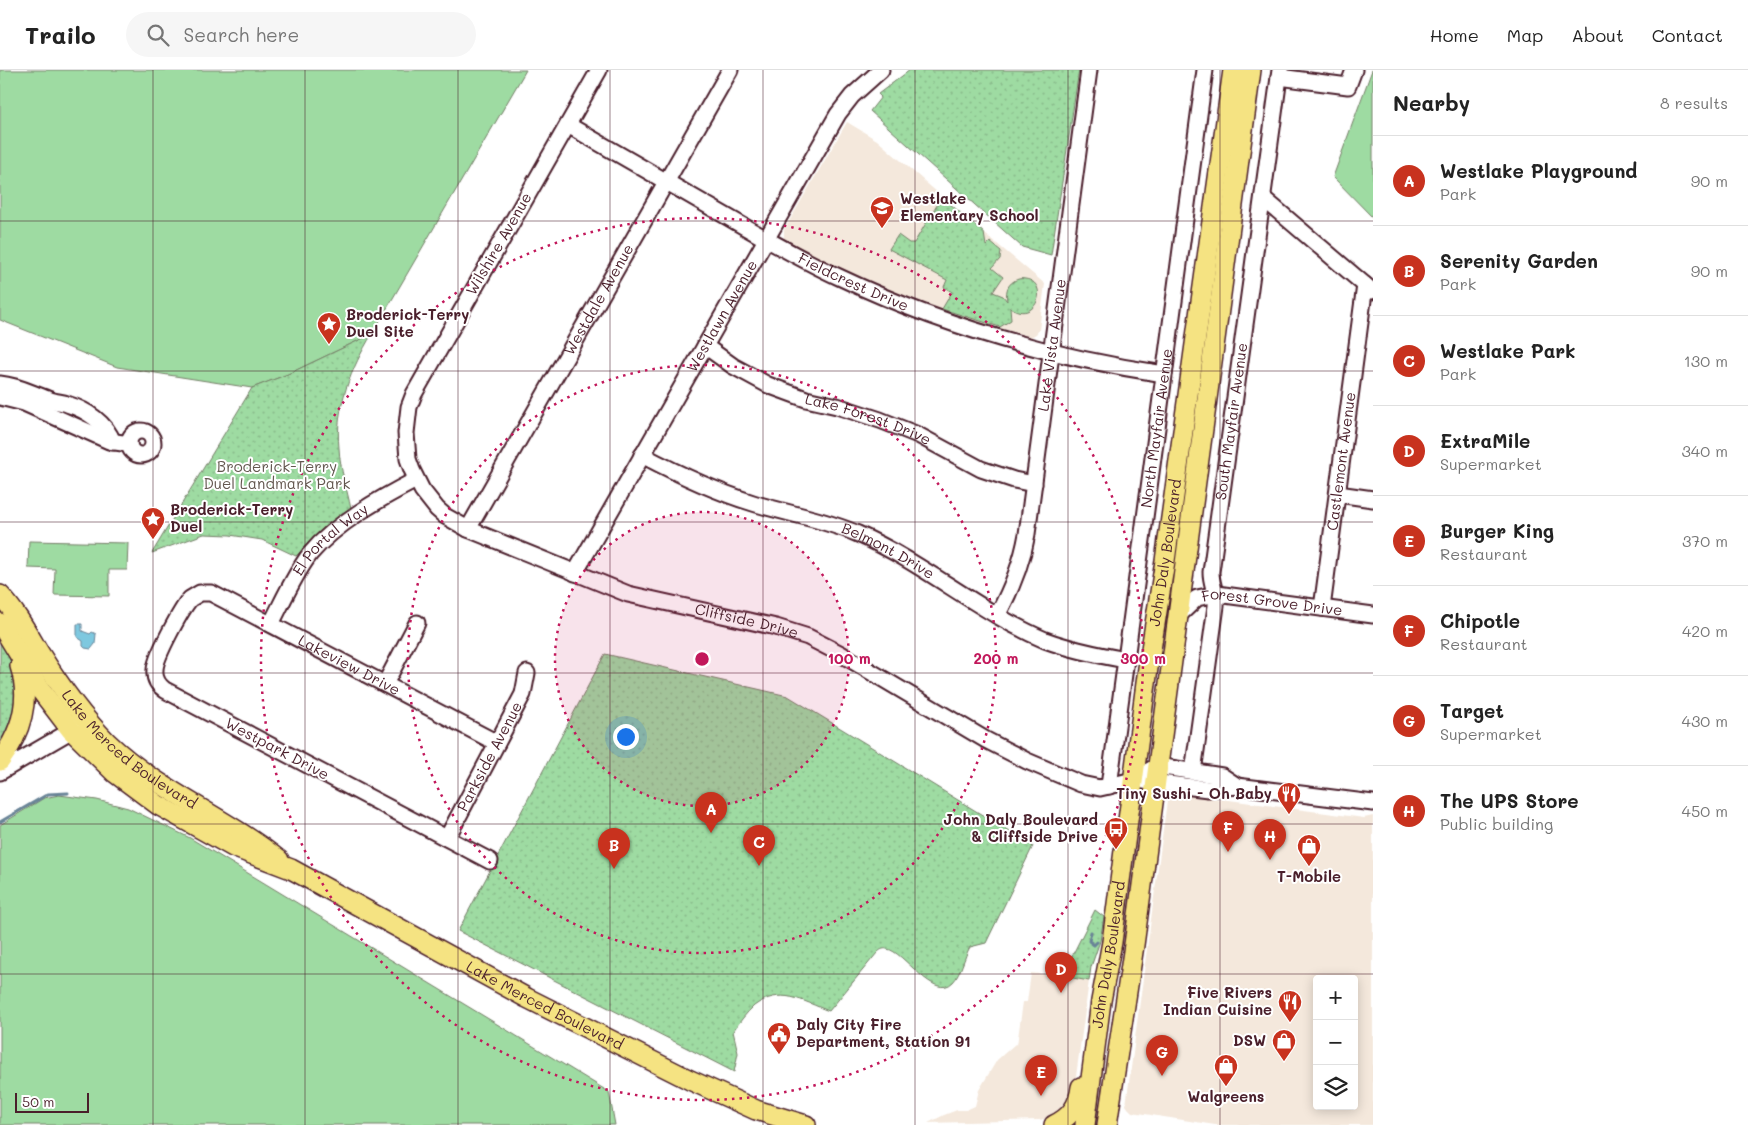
<!DOCTYPE html>
<meta charset="utf-8">
<style>
body{margin:0;font-family:Mali,sans-serif;background:#f6f6f6;color:#222}
.controls{position:absolute;right:15px;bottom:15px;display:grid;overflow:hidden;border-radius:5px;box-shadow:0 2px 12px #0003}
.controls button{width:45px;height:45px;display:grid;place-items:center;padding:0;border:0;border-bottom:1px solid #e0e0e0;background:#fff;color:#222;font:25px sans-serif}
.scale{position:absolute;left:15px;bottom:12px;width:74px;box-sizing:border-box;padding-left:5px;border:2px solid #4a1f2b;border-top:0;font-size:14px;line-height:18px;white-space:nowrap;color:#4a1f2b;-webkit-text-stroke:4px #fff;paint-order:stroke}
.you{position:absolute;left:625px;top:666px;width:18px;height:18px;margin:-12px;border:4px solid #fff;border-radius:50%;background:#1a73e8;box-shadow:0 0 0 8px #1a73e833}
.badge{display:grid;place-items:center;width:32px;height:32px;border-radius:50%;background:#c8321e;color:#fff;font-size:16px;font-weight:700}
.pin{position:absolute;translate:-50% -41px;filter:drop-shadow(0 1px 2px #0008)}
.pin::after{content:'';position:absolute;top:26px;width:18px;height:15px;background:inherit;clip-path:polygon(0 0,100% 0,50% 100%)}
.list{margin:0;padding:0;list-style:none}
h2{display:flex;justify-content:space-between;align-items:center;height:65px;margin:0;padding:0 20px;font-size:21px}
h2 small{font-size:16px;font-weight:400;color:#767676}
.list li{display:grid;grid-template-columns:32px 1fr auto;gap:15px;align-items:center;box-sizing:border-box;height:90px;padding:0 20px;border-top:1px solid #e0e0e0}
.list b{display:block;font-size:19px;white-space:nowrap}
.list p{margin:0;font-size:16px;white-space:nowrap;color:#767676}
.list em{font-size:16px;font-style:normal;color:#767676}
.icon{flex:none;width:28px;height:28px;fill:none;stroke:currentColor;stroke-width:2;stroke-linecap:round;stroke-linejoin:round}
.map{position:relative;flex:none;width:1373px;height:1055px;overflow:hidden}
header{display:flex;align-items:center;gap:30px;box-sizing:border-box;height:70px;padding:0 25px;background:#fff;border-bottom:1px solid #e0e0e0}
header strong{font-size:24px}
nav{display:flex;gap:28px;margin-inline-start:auto;font-size:18px}
.search{width:350px;height:45px;background:#f6f6f6;display:flex;align-items:center;gap:12px;box-sizing:border-box;padding:0 18px;border-radius:28px;color:#767676;font-size:19px}
main{display:flex}
aside{flex:1;background:#fff}
.map>svg:first-child{display:block}
.built{fill:#f4e8dc;fill-rule:evenodd}
.grass{fill:#9edba2;stroke:#747d66}
.park{fill:url(#park-dots);stroke:#747d66}
.water{fill:#7ec8df;stroke:#698497}
.lines{fill:none;stroke-linecap:round;stroke-linejoin:round}
.stream{stroke:#698497;stroke-width:3}
.minor-casing{stroke:#4a1f2b;stroke-width:19}
.major-casing{stroke:#4a1f2b;stroke-width:22}
.minor{stroke:#fff;stroke-width:15}
.major{stroke:#f5e382;stroke-width:19}
.grid{fill:none;stroke:#4a1f2b;stroke-width:1;stroke-opacity:0.55}
.ring{fill:none;stroke:#c2185b;stroke-width:2.5;stroke-dasharray:2.5 5}
.labels{text-anchor:middle;stroke-width:4;stroke-linejoin:round;paint-order:stroke}
.poi-label{font-size:15px;font-weight:bold;fill:#4a1f2b;stroke:#fff;text-anchor:start}
.street-label{font-size:15px;fill:#4a1f2b;stroke:#fff}
.park-label{font-size:15px;fill:#63574f;stroke:#fff}
.centre{fill:#c2185b;stroke:#fff;stroke-width:2.5}
.ring-label{font-size:15px;text-anchor:middle;font-weight:bold;fill:#c2185b;stroke:#fff;stroke-width:4;stroke-linejoin:round;paint-order:stroke}
</style>
<header>
<strong>Trailo</strong>
<div class="search"><svg class="icon" aria-label="search" viewBox="0 0 24 24"><circle cx="10" cy="10" r="6"/><path d="M15 15l6 6"/></svg>Search here</div>
<nav><a>Home</a><a>Map</a><a>About</a><a>Contact</a></nav>
</header>
<main>
<div class="map">
<svg width="1373" height="1055" viewBox="0 0 1373 1055">
<defs>
<pattern id="park-dots" width="8" height="8" patternUnits="userSpaceOnUse" patternTransform="scale(1.25)"><rect width="8" height="8" fill="#9edba2"/><path d="M2 2h.1M6 6h.1" fill="none" stroke="#8abc8c" stroke-width="1.8" stroke-linecap="round"/></pattern>
</defs>
<rect width="100%" height="100%" fill="#fff"/>
<filter id="ink" filterUnits="userSpaceOnUse"><feTurbulence type="fractalNoise" baseFrequency=".02" numOctaves="2"/><feDisplacementMap in="SourceGraphic" scale="10" xChannelSelector="R" yChannelSelector="G"/><feConvolveMatrix kernelMatrix="1 2 1 2 8 2 1 2 1" color-interpolation-filters="sRGB"/></filter>
<g filter="url(#ink)">
<path class="built" d="M847,52L877,70L984,163L1045,214L1039,260L1036,264L1031,267L940,241L866,211L786,172L784,169V160Z
M1175,723L1364,748L1373,746V1055H1215L1132,1042L1128,1038L1126,1035L1167,731ZM1317,909H1354V1036H1317Z
M1031,903L1073,907L1089,911L1074,1021L1062,1041L1049,1048L1039,1050L928,1053L944,1045L957,1040H966L975,1036L979,1020L997,990L1015,974L1017,975L1023,932H1027Z"/>
<path class="grass" d="M0,0H526L372,264L288,304L252,318L117,297L0,250Z
M1372,0H1373V148L1333,107Z
M29,471L128,473L127,500H109V526L54,525L55,499L28,498Z
M59,725L97,730L128,738L190,768L609,1022L615,1055H0V755L44,728Z"/>
<path class="park" d="M910,0H1079L1051,185L1022,177L870,41L881,27L878,24Z
M942,127L984,163L986,176L990,172L1001,181L1000,189L992,198L1003,207L993,222L1003,226L1007,231C1006,223 1006,216 1014,211C1017,209 1021,208 1025,209C1051,212 1036,256 1010,237L1011,250L1000,257L942,239L952,222L944,217L947,210L889,179L898,165L909,173H914Z
M372,264C351,299 335,337 339,378C340,399 347,419 351,439L326,456L296,486L262,470L230,465L204,464L152,483L252,318L288,304Z
M0,563C17,603 23,632 0,672Z
M605,584L788,626L1033,776L986,873L970,877C964,887 961,904 953,912C934,932 904,881 887,879C883,878 880,880 877,883L829,941C802,931 781,916 754,936C746,943 739,953 733,961L738,983L734,1002L458,861Z
M1095,840L1104,847L1100,871L1091,897L1089,911L1062,906Z"/>
<path class="water" d="M77,554H82V561L90,564L92,562L96,564L95,574L91,579L85,578L83,576V571L77,567Z"/>
<g class="lines">
<path class="stream" d="M0,752L48,724L68,723
M1091,862L1089,871L1094,875L1097,872"/>
<g class="minor-casing">
<g id="minor">
<path id="s1" d="M599,0L414,324L409,337L406,363L408,389L412,400L422,420L437,439L445,446L468,459L628,524L776,557L808,567L841,584L986,670L1027,691L1081,714L1100,718L1109,716L1133,710L1157,696L1222,706L1237,716"/>
<path d="M1279,7L1348,16L1354,0"/>
<path id="s2" d="M568,55C616,83 664,110 712,138C754,162 795,187 839,207C942,256 1051,287 1164,304"/>
<path d="M1263,128L1372,221"/>
<path id="s3" d="M705,276L733,296L768,315L806,329L837,336L880,350L918,365L981,399L1014,410L1034,414"/>
<path d="M0,314C20,316 30,323 48,329C54,332 61,332 67,334C87,340 106,353 113,372"/>
<path d="M0,327L24,333L109,371L129,374"/>
<circle cx="141" cy="373" r="12"/>
<path id="s4" d="M642,385C678,404 714,421 753,433C788,444 824,449 858,464C924,493 979,542 1045,570C1072,580 1098,585 1126,590"/>
<path d="M1338,424L1373,429"/>
<path id="s5" d="M468,459L730,0"/>
<path id="s6" d="M575,503L838,44L852,26L881,0"/>
<path id="s7" d="M1322,538L1365,215"/>
<path id="s8" d="M998,544C1012,518 1022,493 1027,464L1089,0"/>
<path id="s9" d="M1178,546L1197,528L1217,524L1373,545"/>
<path id="s10" d="M271,554C283,531 294,505 310,484C336,453 381,428 416,410"/>
<path d="M385,614L417,553"/>
<path d="M0,702L67,663L80,653"/>
<path id="s11" d="M1193,702L1216,536C1217,523 1211,514 1211,502L1280,0"/>
<path d="M1144,711L1208,719L1237,716L1373,733"/>
<path id="s12" d="M1109,716L1205,0"/>
<path id="s13" d="M447,768L523,624L527,603"/>
<path id="s14" d="M490,791L165,620C158,615 154,609 155,600C155,587 181,540 190,529L200,523H211L497,673"/>
</g>
</g>
<g class="major-casing">
<g id="major">
<path id="s15" d="M0,525C17,543 28,564 40,584C60,616 81,646 107,672C158,721 224,746 279,790"/>
<path id="s16" d="M0,553L42,622L71,660L115,703L158,735L233,777L291,799L527,928L690,1010L756,1040L806,1055"/>
<path d="M0,691C21,663 31,630 20,596"/>
<path d="M1054,1055C1071,1047 1079,1035 1081,1017"/>
<path id="s17" d="M1085,1055L1101,931L1112,872L1148,598L1165,491L1233,0"/>
<path d="M1107,1055L1134,875L1251,0"/>
</g>
</g>
<use href="#minor" class="minor"/>
<use href="#major" class="major"/>
</g>
</g>
<path class="grid" d="M153,0V1055M305,0V1055M458,0V1055M610,0V1055M763,0V1055M915,0V1055M1068,0V1055M1220,0V1055M0,151H1373M0,301H1373M0,452H1373M0,603H1373M0,754H1373M0,904H1373"/>
<circle cx="702" cy="589" r="147" fill="#c2185b" fill-opacity=".12"/>
<g class="ring">
<circle cx="702" cy="589" r="147"/>
<circle cx="702" cy="589" r="294"/>
<circle cx="702" cy="589" r="441"/>
</g>
<defs>
<g id="school-pin" transform="scale(1.25)"><path d="M0 17L-7.5 6A9.5 9.5 0 1 1 7.5 6Z" fill="#c8321e" stroke="#fff"/><path d="M0-5L7-2L0 1L-7-2ZM-4 1L0 2.5L4 1V4Q0 6-4 4Z" fill="#fff"/></g>
<g id="sight-pin" transform="scale(1.25)"><path d="M0 17L-7.5 6A9.5 9.5 0 1 1 7.5 6Z" fill="#c8321e" stroke="#fff"/><path d="M0-6L1.8-2.2L6-1.7L2.9 1.2L3.7 5.4L0 3.3L-3.7 5.4L-2.9 1.2L-6-1.7L-1.8-2.2Z" fill="#fff"/></g>
<g id="restaurant-pin" transform="scale(1.25)"><path d="M0 17L-7.5 6A9.5 9.5 0 1 1 7.5 6Z" fill="#c8321e" stroke="#fff"/><path d="M-5-6h1v4h1v-4h1v4h1v-4h1v5L-1.5 .5V6h-2V.5L-5-1ZM5-6V6H3V1.5H1.5Q1.5-4 5-6Z" fill="#fff"/></g>
<g id="bus-pin" transform="scale(1.25)"><path d="M0 17L-7.5 6A9.5 9.5 0 1 1 7.5 6Z" fill="#c8321e" stroke="#fff"/><path d="M-5-6H5V4H4V6H2V4H-2V6H-4V4H-5ZM-3.5-4V0h7V-4ZM-3.5 1.2v1.5H-2V1.2ZM2 1.2v1.5H3.5V1.2Z" fill="#fff"/></g>
<g id="shop-pin" transform="scale(1.25)"><path d="M0 17L-7.5 6A9.5 9.5 0 1 1 7.5 6Z" fill="#c8321e" stroke="#fff"/><path d="M-5-2.5h2.3a2.7 3.5 0 0 1 5.4 0H5L5.5 6h-11ZM-1.5-2.5h3a1.5 2.3 0 0 0-3 0Z" fill="#fff"/></g>
<g id="civic-pin" transform="scale(1.25)"><path d="M0 17L-7.5 6A9.5 9.5 0 1 1 7.5 6Z" fill="#c8321e" stroke="#fff"/><path d="M-.6-6.5H3V-4.5H.6V-3L4-1V1h2V6H-6V1h2V-1L-.6-3ZM-1.2 2.5V6h2.4V2.5Z" fill="#fff"/></g>
</defs>
<g fill-rule="evenodd">
<use href="#school-pin" x="882" y="138"/>
<use href="#sight-pin" x="329" y="254"/>
<use href="#sight-pin" x="153" y="449"/>
<use href="#restaurant-pin" x="1289" y="724"/>
<use href="#bus-pin" x="1116" y="759"/>
<use href="#shop-pin" x="1309" y="776"/>
<use href="#restaurant-pin" x="1290" y="932"/>
<use href="#civic-pin" x="779" y="964"/>
<use href="#shop-pin" x="1284" y="971"/>
<use href="#shop-pin" x="1226" y="996"/>
</g>
<g class="labels">
<g class="poi-label">
<text x="900" y="134">Westlake<tspan x="900" dy="17">Elementary School</tspan></text>
<text x="346" y="250">Broderick-Terry<tspan x="346" dy="17">Duel Site</tspan></text>
<text x="170" y="445">Broderick-Terry<tspan x="170" dy="17">Duel</tspan></text>
<text x="1272" y="729" text-anchor="end">Tiny Sushi - Oh Baby</text>
<text x="1098" y="755" text-anchor="end">John Daly Boulevard<tspan x="1098" dy="17">&amp; Cliffside Drive</tspan></text>
<text x="1309" y="812" text-anchor="middle">T-Mobile</text>
<text x="1272" y="928" text-anchor="end">Five Rivers<tspan x="1272" dy="17">Indian Cuisine</tspan></text>
<text x="796" y="960">Daly City Fire<tspan x="796" dy="17">Department, Station 91</tspan></text>
<text x="1266" y="976" text-anchor="end">DSW</text>
<text x="1226" y="1032" text-anchor="middle">Walgreens</text>
</g>
<g class="street-label">
<text transform="translate(499 174) rotate(-60)" y="5">Wilshire Avenue</text>
<text dy="5" stroke="none"><textPath href="#s2" startOffset="326">Fieldcrest Drive</textPath></text>
<text dy="5" stroke="none"><textPath href="#s5" startOffset="264">Westdale Avenue</textPath></text>
<text dy="5" stroke="none"><textPath href="#s6" startOffset="296">Westlawn Avenue</textPath></text>
<text dy="5" stroke="none"><textPath href="#s8" startOffset="276">Lake Vista Avenue</textPath></text>
<text dy="5" stroke="none"><textPath href="#s3" startOffset="180">Lake Forest Drive</textPath></text>
<text dy="5" stroke="none"><textPath href="#s11" startOffset="354">South Mayfair Avenue</textPath></text>
<text dy="5" stroke="none"><textPath href="#s12" startOffset="361">North Mayfair Avenue</textPath></text>
<text dy="5" stroke="none"><textPath href="#s7" startOffset="148">Castlemont Avenue</textPath></text>
<text dy="5" stroke="none"><textPath href="#s10" startOffset="105">El Portal Way</textPath></text>
<text dy="5" stroke="none"><textPath href="#s4" startOffset="265">Belmont Drive</textPath></text>
<text dy="5" stroke="none"><textPath href="#s17" startOffset="578">John Daly Boulevard</textPath></text>
<text dy="5" stroke="none"><textPath href="#s9" startOffset="102">Forest Grove Drive</textPath></text>
<text dy="5" stroke="none"><textPath href="#s1" startOffset="829">Cliffside Drive</textPath></text>
<text dy="5" stroke="none"><textPath href="#s14" startOffset="649">Lakeview Drive</textPath></text>
<text dy="5" stroke="none"><textPath href="#s15" startOffset="204">Lake Merced Boulevard</textPath></text>
<text transform="translate(277 679) rotate(28)" y="5">Westpark Drive</text>
<text dy="5" stroke="none"><textPath href="#s13" startOffset="92">Parkside Avenue</textPath></text>
<text dy="5" stroke="none"><textPath href="#s17" startOffset="172">John Daly Boulevard</textPath></text>
<text dy="5" stroke="none"><textPath href="#s16" startOffset="680">Lake Merced Boulevard</textPath></text>
</g>
<g class="park-label">
<text x="277" y="402">Broderick-Terry<tspan x="277" dy="17">Duel Landmark Park</tspan></text>
</g>
</g>
<circle cx="702" cy="589" r="8" class="centre"/>
<g class="ring-label">
<text x="849" y="594">100 m</text>
<text x="996" y="594">200 m</text>
<text x="1143" y="594">300 m</text>
</g>
</svg>
<div class="controls">
<button>+</button>
<button>−</button>
<button><svg class="icon" aria-label="layers" viewBox="0 0 24 24"><path d="M12 4l9 5-9 5-9-5zM3 14l9 5 9-5"/></svg></button>
</div>
<div class="scale">50 m</div>
<div class="you"></div>
<div class="pin badge" style="left:711px;top:763px">A</div>
<div class="pin badge" style="left:614px;top:799px">B</div>
<div class="pin badge" style="left:759px;top:796px">C</div>
<div class="pin badge" style="left:1061px;top:923px">D</div>
<div class="pin badge" style="left:1041px;top:1026px">E</div>
<div class="pin badge" style="left:1228px;top:782px">F</div>
<div class="pin badge" style="left:1162px;top:1006px">G</div>
<div class="pin badge" style="left:1270px;top:790px">H</div>
</div>
<aside>
<h2>Nearby<small>8 results</small></h2>
<ul class="list">
<li><span class="badge">A</span><div><b>Westlake Playground</b><p>Park</p></div><em>90 m</em></li>
<li><span class="badge">B</span><div><b>Serenity Garden</b><p>Park</p></div><em>90 m</em></li>
<li><span class="badge">C</span><div><b>Westlake Park</b><p>Park</p></div><em>130 m</em></li>
<li><span class="badge">D</span><div><b>ExtraMile</b><p>Supermarket</p></div><em>340 m</em></li>
<li><span class="badge">E</span><div><b>Burger King</b><p>Restaurant</p></div><em>370 m</em></li>
<li><span class="badge">F</span><div><b>Chipotle</b><p>Restaurant</p></div><em>420 m</em></li>
<li><span class="badge">G</span><div><b>Target</b><p>Supermarket</p></div><em>430 m</em></li>
<li><span class="badge">H</span><div><b>The UPS Store</b><p>Public building</p></div><em>450 m</em></li>
</ul>
</aside>
</main>
